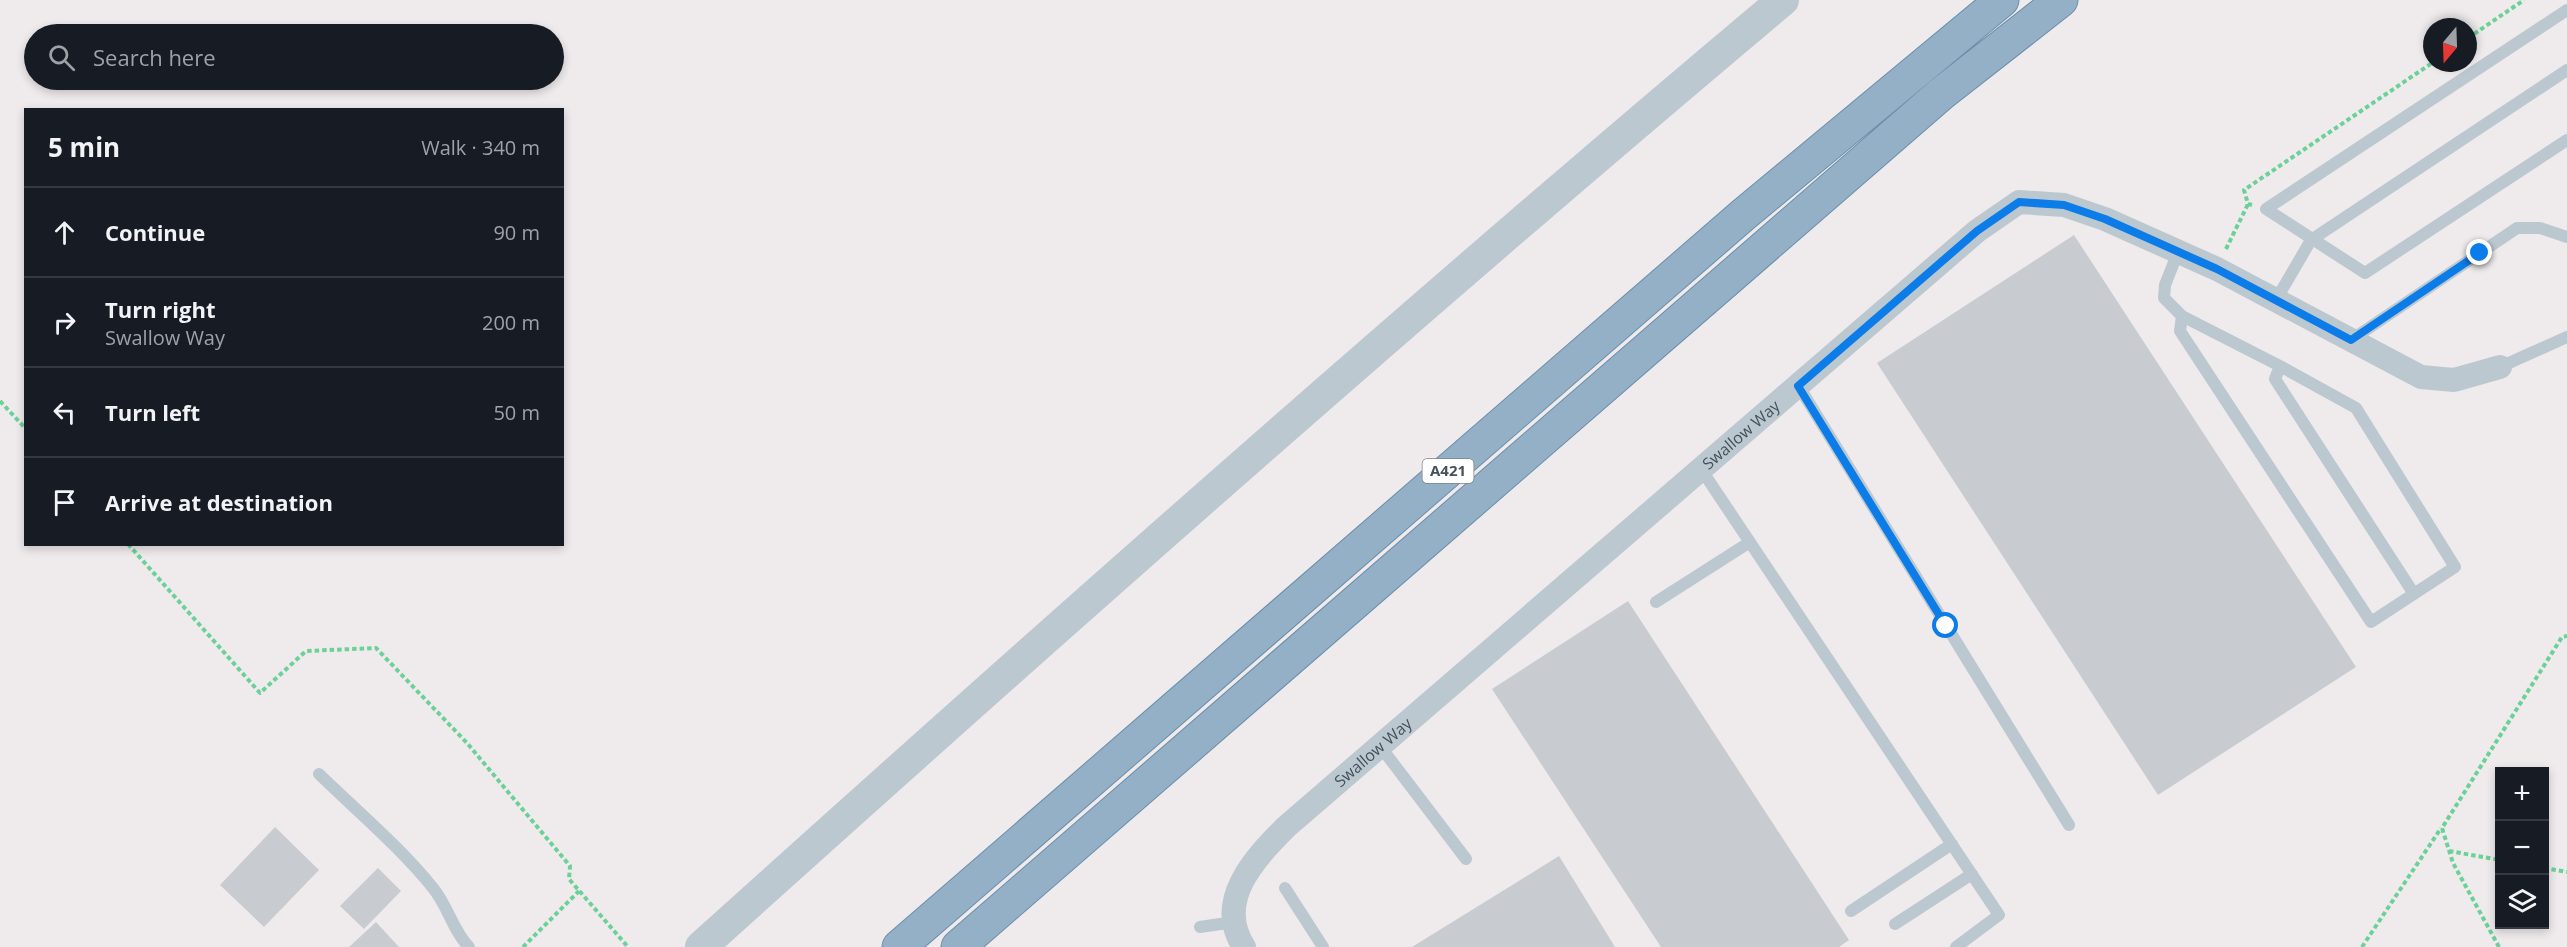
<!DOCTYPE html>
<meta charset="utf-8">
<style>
body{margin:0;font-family:"Open Sans",sans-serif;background:#20242c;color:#f1f3f6}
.controls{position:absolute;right:18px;bottom:18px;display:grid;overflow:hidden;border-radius:0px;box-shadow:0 3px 9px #0003}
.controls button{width:54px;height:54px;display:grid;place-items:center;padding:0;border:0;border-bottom:2px solid #363941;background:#171b24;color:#f1f3f6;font:30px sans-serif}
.compass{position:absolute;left:2423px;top:18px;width:54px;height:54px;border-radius:50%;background:#171b24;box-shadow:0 3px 9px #0003;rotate:199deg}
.stop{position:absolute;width:18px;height:18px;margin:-14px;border:4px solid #0c7ce8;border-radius:50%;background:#fff}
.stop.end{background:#0c7ce8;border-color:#fff;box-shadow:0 2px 6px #0008}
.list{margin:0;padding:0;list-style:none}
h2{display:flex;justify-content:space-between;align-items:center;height:78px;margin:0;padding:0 24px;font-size:26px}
h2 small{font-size:20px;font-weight:400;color:#9ea1a6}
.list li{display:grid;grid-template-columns:39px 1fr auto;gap:18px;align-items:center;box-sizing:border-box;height:90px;padding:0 24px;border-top:2px solid #363941}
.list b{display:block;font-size:22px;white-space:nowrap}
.list p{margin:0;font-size:20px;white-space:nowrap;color:#9ea1a6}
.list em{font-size:20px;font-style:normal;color:#9ea1a6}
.icon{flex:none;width:33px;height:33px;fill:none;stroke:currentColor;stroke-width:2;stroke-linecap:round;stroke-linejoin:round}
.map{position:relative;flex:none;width:2567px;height:947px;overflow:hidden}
.search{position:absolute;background:#171b24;box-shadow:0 3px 9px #0003;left:24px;top:24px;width:540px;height:66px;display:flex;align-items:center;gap:15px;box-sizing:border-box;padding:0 21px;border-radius:33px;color:#9ea1a6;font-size:22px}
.panel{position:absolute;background:#171b24;box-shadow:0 3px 9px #0003;left:24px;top:108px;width:540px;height:438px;border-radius:0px}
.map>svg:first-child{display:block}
.building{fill:#c8ccd1}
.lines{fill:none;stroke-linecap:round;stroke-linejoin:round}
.trunk-casing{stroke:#6b8eab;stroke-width:35}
.path{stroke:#6bd198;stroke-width:4;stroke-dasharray:4.5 3;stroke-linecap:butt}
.service{stroke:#bbc8d0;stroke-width:12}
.minor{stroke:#bbc8d0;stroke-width:24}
.tertiary{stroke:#bbc8d0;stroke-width:32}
.trunk{stroke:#94b0c6;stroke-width:33}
.route{stroke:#0c7ce8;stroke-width:8}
.labels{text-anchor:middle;stroke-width:5;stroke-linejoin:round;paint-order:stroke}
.shield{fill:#fff;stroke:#7b858c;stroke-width:1.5}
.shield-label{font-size:15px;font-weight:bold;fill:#43515a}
.street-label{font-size:16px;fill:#43515a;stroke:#fff}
</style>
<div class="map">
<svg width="2567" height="947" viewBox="0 0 2567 947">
<rect width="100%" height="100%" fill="#efebec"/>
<path class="building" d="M2074,235L2356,667L2158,795L1877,363Z
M1628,601L1849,940L1839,947H1661L1492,689Z
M275,827L319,870L264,927L220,885Z
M1559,856L1615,947H1412Z
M378,868L401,891L364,929L340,906Z
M376,922L399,947H349Z"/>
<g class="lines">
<g class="trunk-casing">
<path id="trunk" d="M899,947L1743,215L2002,0
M958,947L1941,94L2061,0"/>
</g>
<path class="path" d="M2468,38L2524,0
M2252,205L2248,204L2244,190L2432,63
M2226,249L2248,204
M0,401L26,429
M128,544L260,693L306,651L376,648L467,743L570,866L569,879L628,947
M2449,851L2500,860
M2544,868L2567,872
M523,947L579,891
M2362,947L2441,828
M2499,947L2453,863L2442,828L2562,637L2567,636"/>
<path class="service" d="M2567,10L2266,209L2365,273L2567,140
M2178,252L2165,285L2164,298L2182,316L2280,366L2356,408L2455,567L2371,622L2180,331L2182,316
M2276,300L2311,240L2567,70
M2351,340L2517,228H2540L2567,237
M2280,366L2275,379L2414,594
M2500,367L2567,337
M1798,385L2069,825
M1701,469L1999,915L1956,947
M1656,602L1750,542
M1380,746L1466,859
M319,774C357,811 400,847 433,888C448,906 453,931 469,947
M1285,888L1323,947
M1851,911L1952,844
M1895,924L1972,874
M1200,927L1234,922"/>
<path class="minor" id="s1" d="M1244,947C1214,901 1255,858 1286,827L1977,231L2019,202L2064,205L2105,219L2217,269L2421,377L2454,380L2500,367"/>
<path class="tertiary" d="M701,947C1057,626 1416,308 1783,0"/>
<use href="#trunk" class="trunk"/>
</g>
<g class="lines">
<path class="route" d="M1946,626L1798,386L1977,231L2019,202L2064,205L2105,219L2217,269L2351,340L2480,253"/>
</g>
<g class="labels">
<rect class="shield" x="1422.5" y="459" width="51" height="24" rx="4.5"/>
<g class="shield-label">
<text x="1448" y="476">A421</text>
</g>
<g class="street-label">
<text dy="6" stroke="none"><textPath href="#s1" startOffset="740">Swallow Way</textPath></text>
<text dy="6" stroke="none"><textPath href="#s1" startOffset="254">Swallow Way</textPath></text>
</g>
</g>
</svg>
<div class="controls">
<button>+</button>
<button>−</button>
<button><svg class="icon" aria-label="layers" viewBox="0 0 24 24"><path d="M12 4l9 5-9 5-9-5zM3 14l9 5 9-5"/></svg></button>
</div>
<svg class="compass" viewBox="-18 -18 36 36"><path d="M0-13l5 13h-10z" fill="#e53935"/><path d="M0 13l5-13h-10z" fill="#9ea1a6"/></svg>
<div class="stop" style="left:1946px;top:626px"></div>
<div class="stop end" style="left:2480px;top:253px"></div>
<div class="search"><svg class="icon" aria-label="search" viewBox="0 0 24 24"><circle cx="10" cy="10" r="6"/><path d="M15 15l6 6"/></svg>Search here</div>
<section class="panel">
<h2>5 min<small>Walk · 340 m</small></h2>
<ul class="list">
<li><svg class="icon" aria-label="ahead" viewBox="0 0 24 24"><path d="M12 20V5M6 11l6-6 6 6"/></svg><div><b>Continue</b></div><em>90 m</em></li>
<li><svg class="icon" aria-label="right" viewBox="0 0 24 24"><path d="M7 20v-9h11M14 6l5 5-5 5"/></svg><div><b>Turn right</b><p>Swallow Way</p></div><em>200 m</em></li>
<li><svg class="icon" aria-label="left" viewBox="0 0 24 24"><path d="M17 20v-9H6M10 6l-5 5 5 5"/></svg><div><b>Turn left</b></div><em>50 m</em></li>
<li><svg class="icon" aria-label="arrive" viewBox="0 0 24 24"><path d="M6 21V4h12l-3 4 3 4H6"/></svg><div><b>Arrive at destination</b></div></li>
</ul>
</section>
</div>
